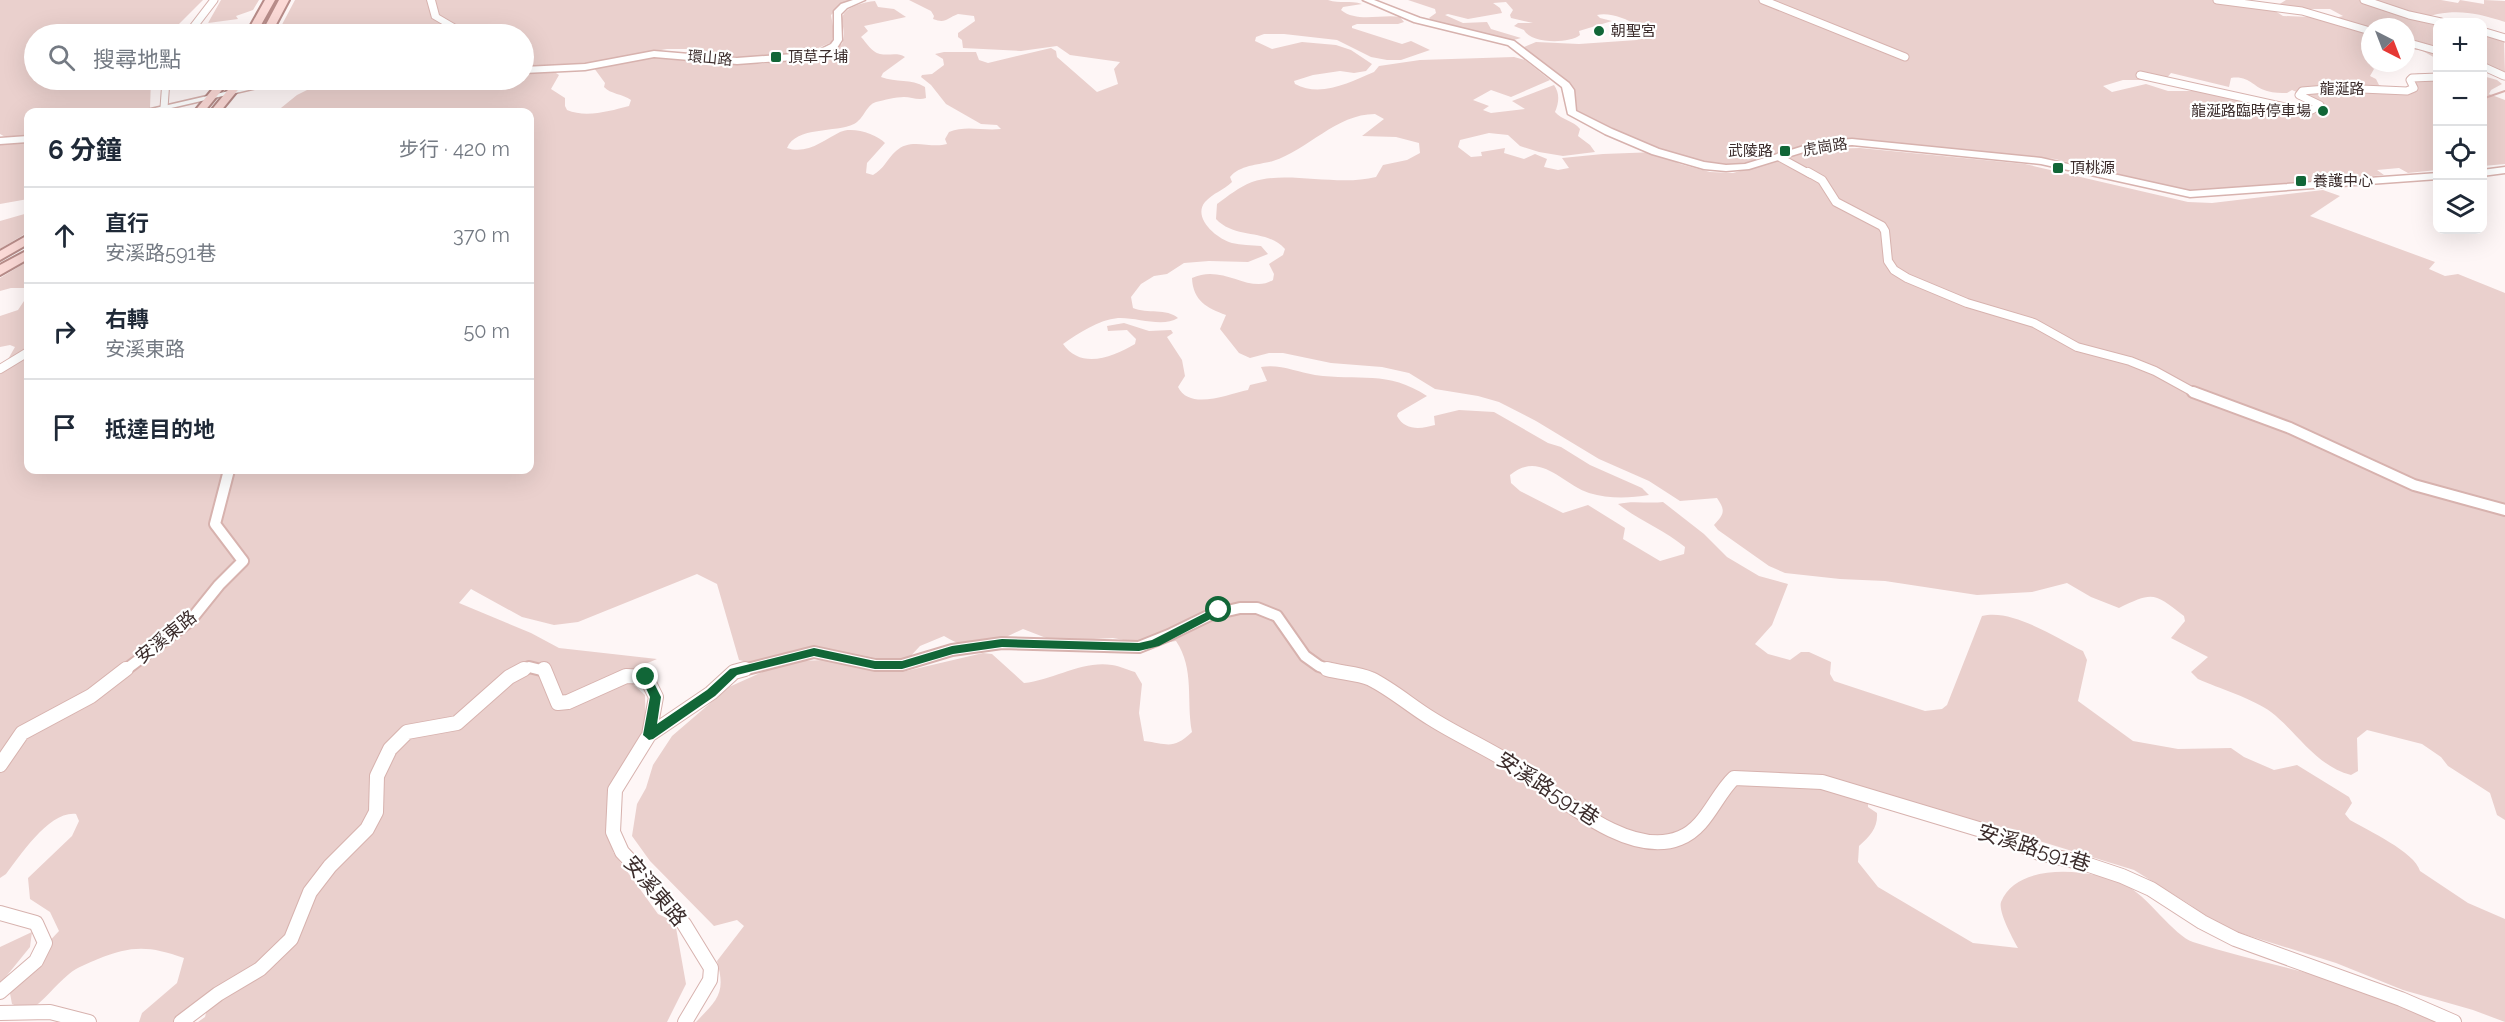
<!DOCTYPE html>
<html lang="zh-TW">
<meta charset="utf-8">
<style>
body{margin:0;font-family:Raleway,"Noto Sans TC",sans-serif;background:#f2f2f3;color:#1f2937}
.controls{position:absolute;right:18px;top:18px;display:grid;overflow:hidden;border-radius:12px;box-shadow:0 6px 24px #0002}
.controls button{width:54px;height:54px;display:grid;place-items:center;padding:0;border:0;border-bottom:2px solid #e0e1e3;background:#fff;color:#1f2937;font:30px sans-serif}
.compass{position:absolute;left:2361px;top:18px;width:54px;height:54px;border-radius:50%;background:#fff;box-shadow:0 6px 24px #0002;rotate:138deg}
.stop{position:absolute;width:18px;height:18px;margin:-14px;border:4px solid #116637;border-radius:50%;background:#fff}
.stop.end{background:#116637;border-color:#fff;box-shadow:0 2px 6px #0008}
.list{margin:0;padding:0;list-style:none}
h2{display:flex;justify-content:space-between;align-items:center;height:78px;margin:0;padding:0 24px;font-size:26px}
h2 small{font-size:20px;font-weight:400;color:#747a83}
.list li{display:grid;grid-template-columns:39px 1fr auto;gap:18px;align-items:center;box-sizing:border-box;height:96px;padding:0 24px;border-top:2px solid #e0e1e3}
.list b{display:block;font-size:22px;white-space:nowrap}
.list p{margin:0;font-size:20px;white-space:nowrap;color:#747a83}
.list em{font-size:20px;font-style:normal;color:#747a83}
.icon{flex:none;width:33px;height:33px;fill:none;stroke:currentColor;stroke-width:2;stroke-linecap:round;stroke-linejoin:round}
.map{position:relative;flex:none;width:2505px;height:1022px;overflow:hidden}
.search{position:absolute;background:#fff;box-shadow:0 6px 24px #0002;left:24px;top:24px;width:510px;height:66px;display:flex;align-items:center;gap:15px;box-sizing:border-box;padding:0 21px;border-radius:33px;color:#747a83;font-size:22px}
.panel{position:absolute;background:#fff;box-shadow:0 6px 24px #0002;left:24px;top:108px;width:510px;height:366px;border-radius:12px}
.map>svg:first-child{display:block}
.green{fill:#ead0cd;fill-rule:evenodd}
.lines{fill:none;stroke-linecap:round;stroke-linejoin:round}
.stream{stroke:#dcb3b0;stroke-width:2}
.minor-far3-casing{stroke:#d7b2ae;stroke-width:9}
.minor-far2-casing{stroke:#d7b2ae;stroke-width:10}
.minor-far1-casing{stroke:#d7b2ae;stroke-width:14}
.minor-casing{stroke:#d7b2ae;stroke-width:16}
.tertiary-casing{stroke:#d7b2ae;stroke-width:2}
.secondary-casing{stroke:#d7b2ae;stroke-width:3}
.primary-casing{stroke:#b78c89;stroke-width:4}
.minor-far3{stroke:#fff;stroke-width:7}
.minor-far2{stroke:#fff;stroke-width:8}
.minor-far1{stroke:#fff;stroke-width:10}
.minor{stroke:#fff;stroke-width:14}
.tertiary{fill:#fff;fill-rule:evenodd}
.secondary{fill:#fff;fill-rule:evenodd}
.primary{fill:#fbd9d6;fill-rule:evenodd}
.route{fill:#116637}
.poi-dot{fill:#116637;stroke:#fff;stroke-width:2}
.labels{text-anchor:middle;stroke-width:4.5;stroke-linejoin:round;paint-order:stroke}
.far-poi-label{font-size:15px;fill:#3c2d2c;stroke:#fff;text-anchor:start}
.far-street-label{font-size:15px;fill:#3c2d2c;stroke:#fff}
.street-label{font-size:18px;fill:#3c2d2c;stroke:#fff}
.near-street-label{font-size:21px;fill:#3c2d2c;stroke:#fff}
</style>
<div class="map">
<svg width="2505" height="1022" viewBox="0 0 2505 1022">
<rect width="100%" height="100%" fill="#fef6f6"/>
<path class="green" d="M0,0H203L179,24L173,34H34V80H151L150,108L132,112H28V136L9,139L0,134Z
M221,0H259L253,10L236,16L238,19L208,23Z
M295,0H852L842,5L831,15L834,32L832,42L816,49L787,56L745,58L686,49H667L575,65L524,66V34H277Z
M909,0H1328C1340,4 1350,0 1362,4L1343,7L1341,10C1357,23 1381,14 1400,17L1404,22L1398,24H1357L1352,26V28L1402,44L1411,41L1430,50L1401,60H1387L1371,57L1337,40L1284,34H1264L1256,37L1255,41L1272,49L1302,42L1336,45L1351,50L1372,64L1366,71L1354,73L1340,71L1313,75L1294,81L1295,84C1321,98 1350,82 1374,72L1379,66L1420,60L1514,57L1525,60L1550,80L1511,97L1491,90L1473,100L1489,106L1483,110L1491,113L1525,109L1512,101L1554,85C1560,94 1559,102 1555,112C1562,120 1574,121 1580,129L1578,136L1590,145L1595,152L1563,156L1539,152L1520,146L1508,135L1489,133L1460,140L1458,147L1471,157L1482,156L1481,152L1505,148L1504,153L1524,159L1535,154L1547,159L1544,167L1558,170L1569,168L1562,158L1603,154L1656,152L1680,164L1710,172L1733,173L1800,154L1824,149L1860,148L2025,164L2188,202L2212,203L2323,190L2340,196L2310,216L2435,262L2429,269L2445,276L2458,274L2505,293V820L2497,815L2490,793L2448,766L2441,757L2422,744L2367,730L2357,738L2358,771L2351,775C2316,766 2298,733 2271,712C2254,699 2218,688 2198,679L2191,672L2208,657L2171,638L2185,621L2184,616C2154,593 2154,591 2119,608L2091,597L2067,583L2032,592L1977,595L1885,581L1840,579L1785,573L1769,566L1718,530L1714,525C1724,514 1726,511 1717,498L1680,501L1649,481L1599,459L1536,421L1499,402L1478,396L1435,389L1409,373L1382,367L1331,363L1283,353H1269L1250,358L1239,353L1220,329L1226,315C1207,308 1193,301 1192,278C1223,263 1250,295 1273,280L1274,274L1269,264L1283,255L1285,249C1266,228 1236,240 1216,219L1217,204C1228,196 1239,187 1252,182C1286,170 1337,187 1376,177L1383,165L1407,160L1420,153L1419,143L1396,137L1362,136L1384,119L1375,114C1336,114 1308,150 1273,161C1258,165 1240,165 1230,177L1232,182C1224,190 1213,193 1205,202C1192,218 1217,239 1232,243C1241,245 1251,245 1261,246L1268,254L1248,262L1209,261L1184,263L1167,274L1154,276L1141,284L1131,297L1133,308C1147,314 1167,308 1178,318C1162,328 1137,317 1118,318C1098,320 1079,333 1063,344C1081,370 1113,357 1135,344L1136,339L1127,330L1108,331L1107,326L1124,323L1149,331L1171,330L1173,333L1167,337L1182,360L1185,376L1178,387C1190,411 1228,394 1248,390L1250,385L1267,381L1261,367C1281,364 1296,372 1315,375C1358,381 1388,370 1427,396L1398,413L1397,416C1405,431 1421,429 1435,425L1434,416L1459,410L1494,412L1548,443L1561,447L1590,465L1642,488L1649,495C1630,498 1609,499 1589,493C1562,484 1540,450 1510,475L1511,483L1520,491L1563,513L1588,505L1625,528L1623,539L1660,561L1684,554L1685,547C1664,530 1640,521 1618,504C1633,500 1648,504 1663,502L1704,534L1727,557L1759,576L1788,584L1772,625L1755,644L1768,654L1790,660L1801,652H1809L1831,662L1830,674L1834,681L1925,711L1942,709L1947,705L1982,616C2012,608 2056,638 2083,651L2087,660L2078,701L2133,741L2178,749L2231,748L2244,757L2274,770L2297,765L2349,797L2352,803L2345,814L2350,820C2367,830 2415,852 2420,871L2468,903L2505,919V1022L2473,1010L2403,990L2336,963L2221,927L2189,904L2134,870L1915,803L1868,796V807L1877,813C1878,828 1870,836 1859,846L1858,862L1878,887L1973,943L2018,948C2013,939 1998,912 2001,902C2018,861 2091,869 2124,884C2147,895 2174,936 2193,942C2245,959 2299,969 2351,986C2381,996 2410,1010 2439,1022H696C718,999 726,993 717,961L744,926L737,920L714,926L650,861L632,836L637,804L646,788L653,765L672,736L729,687L780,664L798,661L826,660L876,670L902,672L983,653L992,654L1024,683C1053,680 1083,660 1112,665C1120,666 1128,670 1135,672L1142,684L1139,713L1144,741C1168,744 1173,750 1192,732C1186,701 1195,669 1176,641L1150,645L1113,638L1054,641L1023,629C992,643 977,656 944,636L920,646L907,660C899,661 888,663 880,662C860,660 841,649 821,648C795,647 766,668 739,660L717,584L697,574L578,622L554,625L522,617L471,589L459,603L531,633L559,648L657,659L622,674L645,695L646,742L608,819L613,852L658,914L675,922L686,984L667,1022H198L205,1017L207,1009L184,1022H139L142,1013L177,983L184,958C150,946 132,945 98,959C89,963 77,967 69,974C54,986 45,1001 28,1011L12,1004L9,988L14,979L59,931L50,912L30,899L28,878L72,836L79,821L76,814C49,811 21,855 6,874L0,878V367L7,361L15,347L10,345L0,347V316L18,310L28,295V470H530V112H276L297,95L327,80H524V73L553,71L559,75L551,89L565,98V106L567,110C586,118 610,111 629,106L631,100C623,94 610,94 604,87L605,83L594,68L642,57H666L716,64H764L821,54L842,44C846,33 843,30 842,20C842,7 865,2 875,1L878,7L894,9L906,17L864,26L868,31L861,37C867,43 871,52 880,54C889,56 897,52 905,57L883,73L881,77C896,83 911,78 925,87L926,98C919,101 911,97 904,97C896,97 884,100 876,102C866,105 864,119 854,124C836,133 796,126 787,148C807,155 824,140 840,132C852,126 877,134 885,143L867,163L866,173L873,175C884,169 887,159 896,151C911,137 930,149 947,144L945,139L949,132C966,125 982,131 1001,129L997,125L981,124L946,104L931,85L921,77L922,75L932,74L944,65L943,59L935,54L944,52H976L979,60L988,63L1051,48L1056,51L1057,57L1097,92L1118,84L1114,69L1120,62L1070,55L1057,46L1021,51L963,48L962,40L958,37V33L975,21L974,16L958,14C947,18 946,24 933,19L934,16L931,11Z
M1408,0H2218L2267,6L2283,16L2335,18L2343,16L2330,9H2303L2278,5L2286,0H2441L2458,3L2460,0L2484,4V0L2505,1V22C2471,11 2451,8 2416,20L2437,26V59L2421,50L2406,49V27H2370V65L2374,69L2370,76L2376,79L2379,85C2390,90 2402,92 2413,85L2409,78C2416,70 2428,75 2437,76V170L2408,173L2399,168L2377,170L2384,175L2211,191H2192L2158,185L2055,159L1861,139H1839L1802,146L1740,165L1724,166L1701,164L1665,152L1582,120L1571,109L1575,97L1574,91L1527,52L1524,47L1536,42L1579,44L1637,40L1642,37L1637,25C1626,19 1610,12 1597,15L1600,18L1612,21L1579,31L1580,35C1569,44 1531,44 1524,30L1514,26L1518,23H1533L1511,18L1510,15L1513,10L1506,2L1493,3L1500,8L1502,13L1468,19L1448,14L1445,15L1463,23L1487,22L1491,29L1521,38L1510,41L1435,23L1429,18L1436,13L1435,9ZM2171,73L2229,87L2231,78C2249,75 2254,88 2267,91C2274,93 2281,93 2287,93L2292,90L2328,106L2330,112L2307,114L2271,108L2202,91H2168L2146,84L2112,92L2103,86L2123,80H2165Z
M2483,35L2504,41L2505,73L2483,68Z
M2483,76L2497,80L2502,84L2491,90L2489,94L2505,100V164L2483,166Z
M28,141V199L0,204V144Z
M28,213V232L0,249V221Z
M28,261V288H11L0,291V278Z
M32,932L30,947L0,984V947Z"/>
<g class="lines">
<path class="stream" d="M2482,99L2505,91"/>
<g class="minor-far3-casing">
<path id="minor-far3" d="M1763,0L1905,57
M2217,0L2302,11L2370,31
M2364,0L2409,15L2441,22
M2482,31L2505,38
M188,34L214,0
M2406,42L2438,51
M2482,66L2504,76
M2140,75L2303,111L2312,110L2320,105L2299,95L2302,91L2339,88L2407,91L2414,88L2410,80L2412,78L2438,77
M164,108L166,80
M1779,157L1810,174"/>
</g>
<g class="minor-far2-casing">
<path id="minor-far2" d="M1808,172L1822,180L1836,202L1882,226L1885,231L1888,261L1894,270L1907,278L1967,303L2034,323L2077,347L2130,361L2155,371L2195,393
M0,369L28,352"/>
</g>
<g class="minor-far1-casing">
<path id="minor-far1" d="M2193,392L2290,428L2414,485L2505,510
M124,671L190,621L219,585L243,561L215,524L229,470
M521,671L529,667L545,671
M739,671L814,652L875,665H902L952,650L1002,643L1139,647L1169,635L1210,615L1240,608H1257L1277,616L1305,656L1319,666L1333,671"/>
</g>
<g class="minor-casing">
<path id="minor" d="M544,669L558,703L568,702L626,676L646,677L656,697L649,735L615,790L613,832L622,852L652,884L684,924L711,968L710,980L685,1022
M1327,669C1341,673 1358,673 1371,679C1393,690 1412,707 1432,719C1459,736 1489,749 1515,766C1557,793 1627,860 1680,838C1706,828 1715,796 1734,778L1822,782L2005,837L2039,853L2083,863L2122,876L2151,889L2202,922L2235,939L2401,999L2454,1022
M649,735L711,693L734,672L745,669
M0,765L22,733L91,696L126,669
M0,913L36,923L45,943L36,961L0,992
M0,1013L50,1012L89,1022
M181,1022L218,994L260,969L291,939L310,892L330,866L367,829L376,812L377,776L390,749L407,732L457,723L509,677L524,669"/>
</g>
<g class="tertiary-casing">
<path id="tertiary" d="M427,0H435L439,15L456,25L457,32L441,34L449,28L432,18Z"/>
</g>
<g class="secondary-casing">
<path id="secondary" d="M853,0H865L847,8L841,14L842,40L837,48L821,55L794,60L737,64L654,57L585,70L524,73V67L585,64L654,51L737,58L794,54L819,50L831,44L834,40V11L841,4Z
M1363,0H1374L1420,18L1514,41L1569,83L1574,90L1576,111L1612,129L1659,149L1704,162L1726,165L1745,164L1820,141L1852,139L2041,158L2190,191L2438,173V179L2190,197L2041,164L1852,145L1820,147L1749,169L1726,171L1704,169L1652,154L1605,134L1568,114L1562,87L1508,45L1414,22Z
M276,80H291L154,112H138Z
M28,136V142L0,144V138Z
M2505,167V173L2482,176V170Z"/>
</g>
<g class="primary-casing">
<path id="primary" d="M265,0H275L256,34H246Z
M279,0H289L271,34H261Z
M220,80H230L204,112H194Z
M236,80H246L220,112H210Z
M28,235V244L0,260V251Z
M28,250V259L0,275V265Z"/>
</g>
<use href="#minor-far3" class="minor-far3"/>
<use href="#minor-far2" class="minor-far2"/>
<use href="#minor-far1" class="minor-far1"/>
<use href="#minor" class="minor"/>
<use href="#tertiary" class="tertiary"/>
<use href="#secondary" class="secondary"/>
<use href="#primary" class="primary"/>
</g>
<path class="route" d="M1219,606L1222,607V613L1159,646L1139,651L1002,647L953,654L902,669H875L814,656L737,675L715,696L653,739L649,740L643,735L650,697L641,677L646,673L650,675L661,697L657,724L707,690L730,669L814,648L875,661H902L952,646L1002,639L1139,643L1152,640Z"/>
<g class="poi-dot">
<circle cx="1599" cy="31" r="6"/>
<rect x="770" y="51" width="12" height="12" rx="3"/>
<circle cx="2323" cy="111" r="6"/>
<rect x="1779" y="145" width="12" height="12" rx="3"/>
<rect x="2052" y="162" width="12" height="12" rx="3"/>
<rect x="2295" y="175" width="12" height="12" rx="3"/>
</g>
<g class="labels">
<g class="far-poi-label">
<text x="1611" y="36">朝聖宮</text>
<text x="788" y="62">頂草子埔</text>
<text x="2311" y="116" text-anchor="end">龍涎路臨時停車場</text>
<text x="1773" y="156" text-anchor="end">武陵路</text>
<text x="2070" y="173">頂桃源</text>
<text x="2313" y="186">養護中心</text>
</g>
<g class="far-street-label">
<text transform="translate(710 58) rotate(5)" y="5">環山路</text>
<text x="2342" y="94">龍涎路</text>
<text transform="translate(1825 147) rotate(-9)" y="5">虎崗路</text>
</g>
<g class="street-label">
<text transform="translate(166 637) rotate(-39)" y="6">安溪東路</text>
</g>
<g class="near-street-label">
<text transform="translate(1548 789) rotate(33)" y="7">安溪路591巷</text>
<text transform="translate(2034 848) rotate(17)" y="7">安溪路591巷</text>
<text transform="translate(655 891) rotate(50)" y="7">安溪東路</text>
</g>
</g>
</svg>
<div class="controls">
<button>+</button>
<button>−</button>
<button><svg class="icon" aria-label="locate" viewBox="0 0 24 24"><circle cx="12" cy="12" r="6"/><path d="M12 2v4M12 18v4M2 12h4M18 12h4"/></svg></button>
<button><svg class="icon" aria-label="layers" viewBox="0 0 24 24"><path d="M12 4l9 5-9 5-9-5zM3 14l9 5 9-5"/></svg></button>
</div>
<svg class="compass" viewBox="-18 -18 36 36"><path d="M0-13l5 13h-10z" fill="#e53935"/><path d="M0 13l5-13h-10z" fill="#747a83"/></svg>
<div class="stop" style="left:1219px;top:610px"></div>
<div class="stop end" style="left:646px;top:677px"></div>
<div class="search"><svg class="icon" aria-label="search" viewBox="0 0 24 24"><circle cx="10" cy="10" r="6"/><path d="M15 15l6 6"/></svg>搜尋地點</div>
<section class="panel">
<h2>6 分鐘<small>步行 · 420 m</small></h2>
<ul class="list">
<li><svg class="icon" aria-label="ahead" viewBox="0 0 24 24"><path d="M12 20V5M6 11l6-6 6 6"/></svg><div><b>直行</b><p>安溪路591巷</p></div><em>370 m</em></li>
<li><svg class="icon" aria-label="right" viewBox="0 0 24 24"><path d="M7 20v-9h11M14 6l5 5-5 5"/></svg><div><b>右轉</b><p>安溪東路</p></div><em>50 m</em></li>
<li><svg class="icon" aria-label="arrive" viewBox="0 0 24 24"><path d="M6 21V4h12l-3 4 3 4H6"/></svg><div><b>抵達目的地</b></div></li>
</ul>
</section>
</div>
